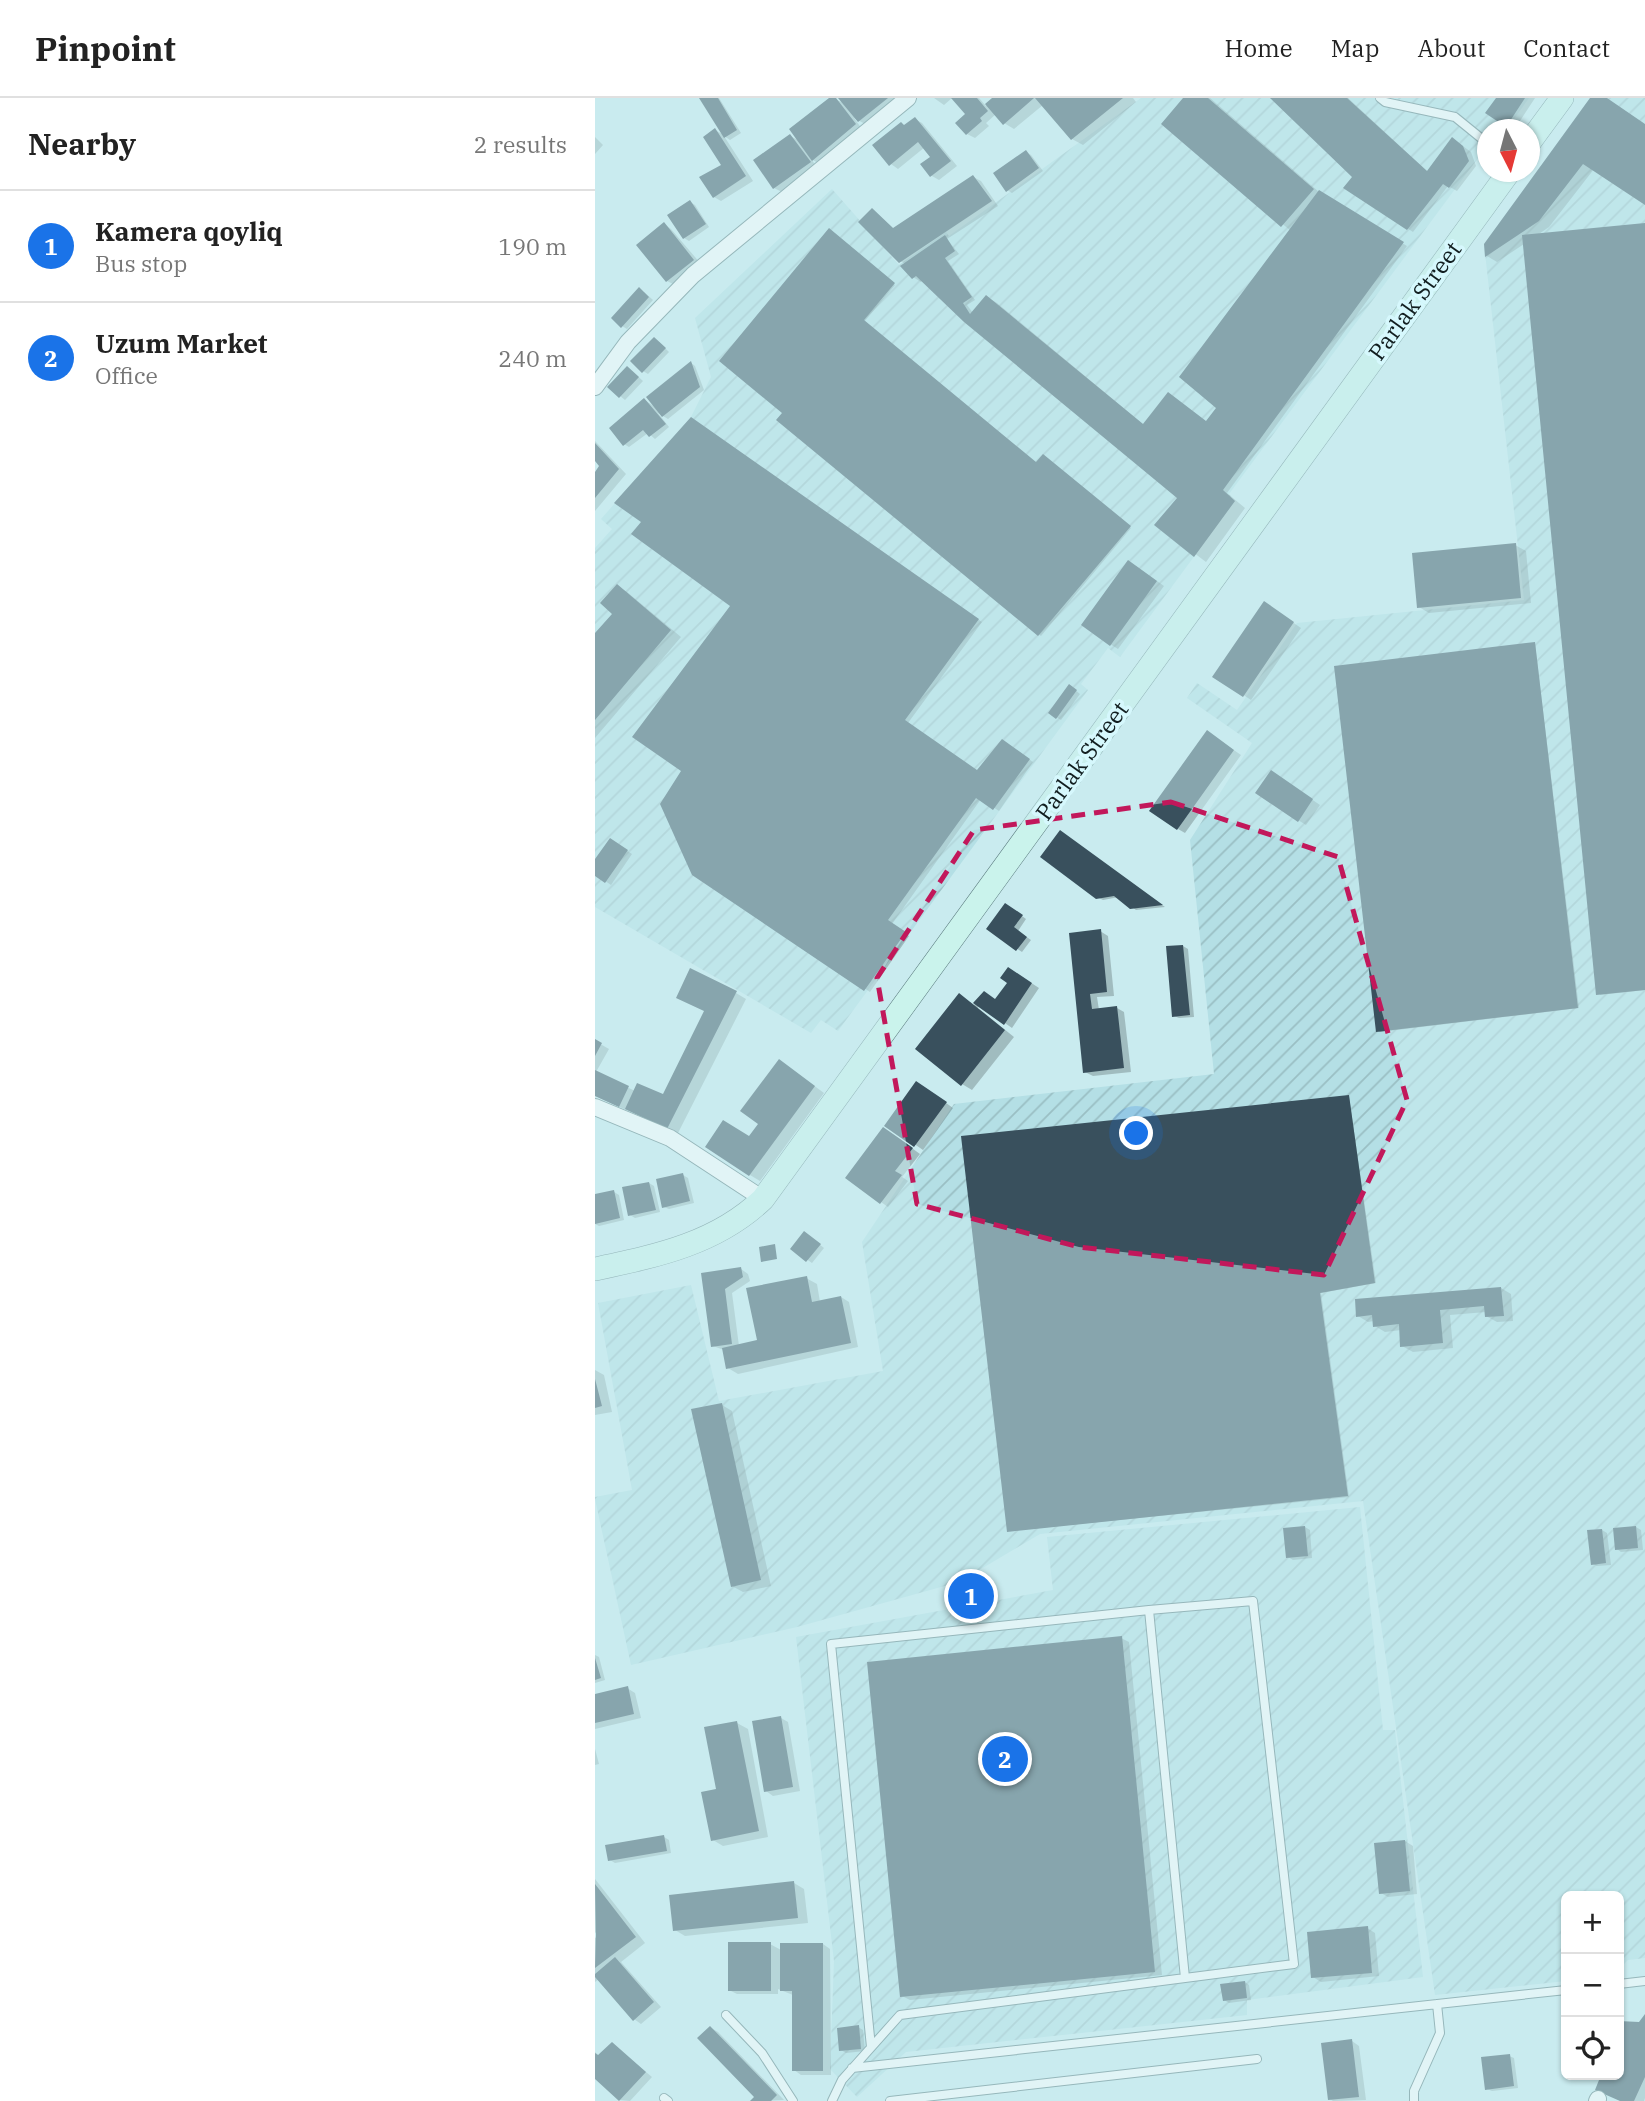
<!DOCTYPE html>
<meta charset="utf-8">
<style>
body{margin:0;font-family:"IBM Plex Serif",serif;background:#f6f6f6;color:#222}
.controls{position:absolute;right:21px;bottom:21px;display:grid;overflow:hidden;border-radius:10px;box-shadow:0 2px 5px #0004}
.controls button{width:63px;height:63px;display:grid;place-items:center;padding:0;border:0;border-bottom:2px solid #e0e0e0;background:#fff;color:#222;font:35px sans-serif}
.compass{position:absolute;left:882px;top:21px;width:63px;height:63px;border-radius:50%;background:#fff;box-shadow:0 2px 5px #0004;rotate:174deg}
.you{position:absolute;left:542px;top:1036px;width:24px;height:24px;margin:-18px;border:5px solid #fff;border-radius:50%;background:#1a73e8;box-shadow:0 0 0 10px #1a73e833}
.badge{display:grid;place-items:center;width:46px;height:46px;border-radius:50%;background:#1a73e8;color:#fff;font-size:23px;font-weight:700}
.pin{position:absolute;translate:-50% -50%;border:4px solid #fff;box-shadow:0 2px 7px #0006}
.list{margin:0;padding:0;list-style:none}
h2{display:flex;justify-content:space-between;align-items:center;height:91px;margin:0;padding:0 28px;font-size:30px}
h2 small{font-size:23px;font-weight:400;color:#767676}
.list li{display:grid;grid-template-columns:46px 1fr auto;gap:21px;align-items:center;box-sizing:border-box;height:112px;padding:0 28px;border-top:2px solid #e0e0e0}
.list b{display:block;font-size:26px;white-space:nowrap}
.list p{margin:0;font-size:23px;white-space:nowrap;color:#767676}
.list em{font-size:23px;font-style:normal;color:#767676}
.icon{flex:none;width:38px;height:38px;fill:none;stroke:currentColor;stroke-width:2;stroke-linecap:round;stroke-linejoin:round}
.map{position:relative;flex:none;width:1050px;height:2003px;overflow:hidden}
header{display:flex;align-items:center;gap:42px;box-sizing:border-box;height:98px;padding:0 35px;background:#fff;border-bottom:2px solid #e0e0e0}
header strong{font-size:33px}
nav{display:flex;gap:38px;margin-inline-start:auto;font-size:24px}
main{display:flex}
aside{flex:1;background:#fff}
.map>svg:first-child{display:block}
.industrial{fill:url(#industrial-furrows)}
.shadow{fill:#0003}
.building{fill:#39505d}
.lines{fill:none;stroke-linecap:round;stroke-linejoin:round}
.lane-casing{stroke:#59787c;stroke-width:10}
.street-casing{stroke:#59787c;stroke-width:18}
.secondary-casing{stroke:#59787c;stroke-width:24}
.lane{stroke:#fff;stroke-width:8}
.street{stroke:#fff;stroke-width:16}
.secondary{stroke:#caf3ec;stroke-width:23}
.marked{fill:none;stroke:#c2185b;stroke-width:5;stroke-dasharray:14 9;stroke-linejoin:round}
.labels{text-anchor:middle;stroke-width:7;stroke-linejoin:round;paint-order:stroke}
.street-label{font-size:23px;fill:#121e20;stroke:#d6f8fd}
</style>
<header>
<strong>Pinpoint</strong>
<nav><a>Home</a><a>Map</a><a>About</a><a>Contact</a></nav>
</header>
<main>
<aside>
<h2>Nearby<small>2 results</small></h2>
<ul class="list">
<li><span class="badge">1</span><div><b>Kamera qoyliq</b><p>Bus stop</p></div><em>190 m</em></li>
<li><span class="badge">2</span><div><b>Uzum Market</b><p>Office</p></div><em>240 m</em></li>
</ul>
</aside>
<div class="map">
<svg width="1050" height="2003" viewBox="0 0 1050 2003">
<defs>
<pattern id="industrial-furrows" width="10" height="10" patternUnits="userSpaceOnUse" patternTransform="scale(1.75)"><rect width="10" height="10" fill="#b4dfe5"/><path d="M-1 1l2-2M0 10L10 0M9 11l2-2" fill="none" stroke="#9abfc4"/></pattern>
</defs>
<rect width="100%" height="100%" fill="#c9ebef"/>
<path class="industrial" d="M546,0H934L912,31L892,32V48L634,396L640,403L525,559L513,550L486,586L493,592L243,933L226,922L216,935L0,809V450L17,431L6,421L96,319L116,279L100,220L237,91L304,167L351,134L354,138Z
M995,0H1050V1860L1033,1862L1024,1871V1798H971V1883L840,1897L768,1403L445,1436L364,1484L202,1529L36,1567L0,1401V1399L37,1392L3,1205L96,1187L124,1303L288,1273L267,1144L359,1006L619,976L595,742L657,645L592,600L602,585L642,612L702,525L929,502L889,146Z
M765,1409L788,1632H800L828,1879L652,1902V1917L311,1954L262,1999L235,1971L239,1863L201,1539L458,1492L452,1439Z"/>
<path class="shadow" d="M106,0H124L146,35L135,42L129,38L158,83L126,103L119,99L129,67L120,32L129,37Z
M237,0L249,5L245,0H299L302,3L272,27L259,20L267,31L225,66L216,61L222,69L187,94L179,90L195,38L205,43Z
M339,0H357L349,7Z
M359,0H384L391,8L400,0H538L541,4L488,47L477,41L448,7L419,31L409,25L401,16L391,25L394,28L380,40L372,36L373,16Z
M590,0H615L724,94L812,148L632,395L650,410L611,464L562,427L585,400L328,182L326,184L318,179L311,166L305,163L278,112L299,131L378,79L386,83L403,108L352,141L364,156L353,163L380,202L372,207L378,215L392,199L402,205L549,327L612,325L624,309L696,133L568,26Z
M678,0H753L833,74L865,46L876,54L881,68L862,93L853,88L818,134L751,90L759,79Z
M903,0H940L923,26H912L893,15Z
M997,0H1011L1050,27V105L999,71L954,129L941,138L1050,127V892L1005,897L929,146L902,164L892,158L891,146Z
M320,21L327,25L362,68L344,82L337,78L328,67L337,59L330,49L303,71L296,66L310,28Z
M0,39L8,47L0,56Z
M431,54L436,57L448,73L417,95L412,92Z
M95,104L100,107L114,129L94,143L89,140Z
M69,126L76,131L106,166L80,187L72,183Z
M235,133L300,187L269,224L442,366L450,359L536,430L446,538L184,322L189,315Z
M49,194L58,202L32,231L27,228Z
M64,244L74,254L53,276L48,273Z
M96,265L100,268L109,292L73,321L63,315L74,329L60,341L53,335L34,349L29,346L50,302L60,309Z
M37,273L48,283L30,302L14,289Z
M101,324L387,524L313,625L383,674L412,646L438,664L404,713L386,701L297,826L314,838L275,894L99,775L89,673L138,508L48,424Z
M0,343L31,376L0,413V377L7,368L0,361Z
M920,447L931,453L936,505L834,515L824,509Z
M541,468L569,488L523,551L515,546Z
M22,488L32,494L86,539L0,640V538L19,515Z
M677,510L706,530L656,602L620,578Z
M940,546L984,910L785,934L783,933Z
M479,591L485,596L466,622L461,619Z
M620,639L646,657L590,735L583,731Z
M684,679L725,707L711,727L703,722Z
M470,737L570,809L541,812L524,799L508,802L502,799Z
M20,745L37,756L16,787L0,776V764Z
M415,809L431,821L423,833L436,842L427,854L393,831Z
M505,833L513,838L519,898L502,899L504,912L522,910L529,914L536,974L498,978L490,974L476,836Z
M588,848L593,851L599,919L584,920L579,918Z
M421,875L444,890L417,930L384,907L383,910L419,939L377,992L367,986L375,904L379,907L389,895L401,903Z
M141,895L151,901L83,1035L0,998V943L14,951L1,974L40,993L69,998Z
M195,970L229,995L165,1083L155,1077L154,1040L165,1026Z
M329,989L358,1010L328,1052L292,1027Z
M754,999L781,1185L726,1195L754,1399L414,1433Z
M296,1035L325,1056L307,1079L313,1083L293,1109L286,1104Z
M88,1077L93,1080L99,1105L74,1111L69,1109Z
M54,1085L59,1088L65,1114L40,1120L35,1117Z
M19,1094L24,1097L29,1122L4,1128L0,1126V1098Z
M214,1138L229,1150L217,1165L197,1151Z
M146,1171L153,1176L155,1183L137,1195L144,1248L164,1244L211,1180L222,1186L225,1204L246,1199L254,1204L263,1249L143,1276L133,1270L129,1252L118,1248L108,1177Z
M906,1190L916,1196L918,1223L902,1224L891,1218V1214L855,1217L858,1250L818,1254L807,1248L806,1232L790,1234L780,1228L779,1223L773,1224L763,1218Z
M0,1272L9,1277L17,1314L0,1317Z
M127,1307L137,1313L176,1488L148,1494L137,1488Z
M710,1429L715,1432L717,1460L698,1462L693,1459Z
M1041,1429L1046,1432L1048,1452L1026,1454L1022,1451Z
M1007,1432L1012,1435L1016,1467L1002,1468L998,1466Z
M526,1540L534,1544L567,1877L315,1902L307,1898Z
M0,1557L4,1559L10,1582L0,1585Z
M32,1590L40,1595L46,1620L0,1631V1597Z
M186,1620L193,1624L205,1693L178,1698L171,1693Z
M142,1625L153,1631L173,1739L128,1748L118,1742L123,1693Z
M0,1651L4,1666L0,1667Z
M69,1739L74,1742L76,1755L20,1765L15,1762Z
M810,1743L818,1748L822,1796L793,1799L786,1795Z
M0,1781L50,1845L26,1864L66,1909L46,1926L39,1921L4,1881L0,1884V1840L3,1838L0,1834Z
M199,1785L209,1791L213,1825L90,1838L80,1832Z
M772,1830L780,1835L784,1878L726,1884L718,1879Z
M175,1846L186,1852L228,1846L235,1851L236,1977H206L199,1972L198,1897L183,1891V1896H142L134,1892Z
M650,1884L654,1887L656,1902L634,1905L629,1902Z
M1050,1920V2000L1049,2003H1026L1002,1991L1008,1977H1024V1957L1030,1945L1024,1942L1025,1925L1045,1926Z
M263,1929L268,1932L270,1953L251,1955L246,1952Z
M116,1930L123,1934L189,2002L158,2003L162,1999Z
M757,1943L764,1948L771,2002L738,2003L735,2001Z
M17,1946L57,1979L35,2003L25,2002L0,1979V1954L4,1958Z
M914,1958L919,1960L923,1990L897,1993L892,1991Z"/>
<path class="building" d="M104,0H123L142,32L129,40Z
M234,0H241L261,26L217,63L194,31Z
M243,0H293L263,24Z
M356,0H382L393,13L385,20L387,23L371,37L360,25L370,16Z
M397,0H439L408,27L390,6Z
M440,0H528L476,42Z
M588,0H613L719,91L686,129L566,26Z
M675,0H752L832,73L857,39L868,48L874,63L854,90L848,86L812,132L748,90L757,79Z
M901,0H930L915,23H902L890,15Z
M995,0H1012L1050,26V107L988,66L944,123L890,159L889,146Z
M320,19L356,63L335,79L325,66L335,59L323,44L294,68L277,47L306,24L309,27Z
M120,30L151,78L118,100L104,79L126,67L108,39Z
M195,36L216,64L178,91L158,62Z
M431,52L444,70L411,94L398,75Z
M378,77L397,103L304,165L263,124L277,110L298,130Z
M724,92L809,144L628,392L640,403L599,459L559,427L582,400L369,224L321,178L317,181L305,168L350,137L360,153L350,160L377,199L368,205L375,216L391,197L548,326L573,294L611,323L621,310L584,279Z
M95,102L111,126L88,141L72,117Z
M69,124L99,162L71,184L41,147Z
M1050,125V892L1001,897L927,137Z
M234,130L300,185L269,222L441,364L448,356L536,428L443,538L181,322L187,315L124,263Z
M44,189L54,199L26,230L16,220Z
M59,239L71,250L47,275L35,263Z
M96,263L105,289L67,319L51,299Z
M32,268L44,279L24,300L12,289Z
M49,300L71,326L54,339L48,332L28,348L14,330Z
M96,319L384,521L310,622L382,672L407,641L435,661L398,712L381,700L293,822L311,834L269,893L97,777L65,706L86,673L37,639L135,508L36,436L46,424L19,405Z
M0,345L24,371L0,400V374L4,368L0,363Z
M921,445L926,500L822,510L817,455Z
M533,462L562,483L515,548L486,527Z
M22,486L76,532L0,622V535L17,516L5,505Z
M669,503L699,524L648,599L617,579Z
M940,544L983,910L781,934L739,568Z
M474,586L482,592L461,621L453,615Z
M612,632L639,652L582,732L554,713Z
M676,672L718,701L703,724L660,695Z
M465,732L568,807L535,811L519,798L501,801L445,759Z
M15,740L33,752L10,785L0,778V761Z
M410,805L428,817L419,829L432,839L421,853L391,831Z
M506,831L512,894L495,896L497,911L522,908L529,970L488,975L474,835Z
M588,847L595,917L577,919L571,848Z
M413,869L437,885L409,927L378,905L389,893L400,901L412,885L405,880Z
M95,870L142,893L72,1031L30,1011L42,985L68,996L109,913L81,900Z
M364,895L410,932L366,988L320,951Z
M0,941L7,945L0,958Z
M184,961L220,988L154,1078L110,1049L128,1022L154,1038L163,1026L145,1013Z
M0,972L34,988L24,1009L0,998Z
M321,983L352,1004L319,1049L289,1028Z
M754,997L780,1185L725,1195L753,1398L412,1434L366,1038Z
M288,1029L318,1050L300,1073L307,1077L285,1106L250,1080Z
M88,1075L95,1103L67,1110L61,1081Z
M54,1084L61,1112L33,1118L27,1089Z
M19,1092L25,1120L0,1126V1096Z
M209,1133L226,1146L211,1164L195,1151Z
M180,1146L182,1161L166,1164L164,1149Z
M146,1169L148,1179L130,1191L137,1246L116,1249L106,1175Z
M212,1178L217,1204L246,1198L256,1245L131,1271L127,1250L162,1242L151,1190Z
M906,1189L909,1218L890,1219L889,1208L845,1212L848,1245L805,1249L804,1226L778,1229L777,1217L761,1219L760,1201Z
M0,1281L7,1308L0,1310Z
M127,1305L166,1482L136,1489L96,1311Z
M710,1428L713,1458L691,1460L688,1430Z
M1041,1428L1043,1450L1020,1452L1018,1430Z
M1007,1431L1011,1465L996,1467L992,1432Z
M527,1538L560,1874L305,1899L272,1564Z
M0,1560L6,1580L0,1582Z
M33,1588L39,1616L0,1625V1596Z
M186,1618L198,1689L169,1694L157,1623Z
M142,1623L164,1733L116,1743L106,1694L121,1691L109,1629Z
M69,1737L72,1753L13,1763L10,1747Z
M810,1742L815,1793L784,1796L779,1745Z
M199,1783L203,1820L78,1833L74,1797Z
M0,1786L41,1839L0,1870L1,1837Z
M773,1828L777,1875L716,1880L712,1834Z
M133,1844H176V1893H133Z
M185,1845H228V1973H197V1893H185Z
M20,1859L59,1904L38,1923L0,1879V1876Z
M650,1883L652,1900L628,1903L625,1886Z
M1050,1916V1979L1039,2003H1025L1000,1992L1006,1977H1024V1954L1029,1944L1024,1943V1923L1044,1924Z
M264,1927L266,1951L244,1953L242,1930Z
M115,1928L182,1997L176,2003H155L159,1999L102,1940Z
M757,1941L764,1999L733,2002L726,1945Z
M17,1944L51,1974L24,2003L0,1981V1955L3,1957Z
M915,1956L919,1988L890,1992L886,1959Z"/>
<g class="lines">
<g class="lane-casing">
<path id="lane" d="M785,0L790,4L860,19L892,45
M554,1512L658,1503L699,1866L590,1880
M1024,1886L1050,1883
M131,1917L167,1955L198,2003
M257,1970L971,1892
M69,2000L73,2003
M237,2003L247,1982L305,1917L590,1880L554,1512L236,1546L276,1949
M295,2003L662,1961
M819,2003V1993L845,1935L842,1906"/>
</g>
<g class="street-casing">
<path id="street" d="M0,289L33,244L98,177L313,0
M0,1009L75,1040L168,1101
M1002,2003L1003,2001"/>
</g>
<g class="secondary-casing">
<path id="secondary" d="M934,45L967,0
M0,1171C61,1158 121,1146 168,1101L914,74"/>
</g>
<use href="#lane" class="lane"/>
<use href="#street" class="street"/>
<use href="#secondary" class="secondary"/>
</g>
<path d="M0 0H1050V2003H0ZM576,704L743,759L812,1002L729,1177L484,1149L322,1106L282,880L379,732Z" fill="#c9ebef" fill-opacity=".55" fill-rule="evenodd"/>
<path class="marked" d="M576,704L743,759L812,1002L729,1177L484,1149L322,1106L282,880L379,732Z"/>
<g class="labels">
<g class="street-label">
<text transform="translate(820 203) rotate(-54)" y="8">Parlak Street</text>
<text transform="translate(487 663) rotate(-54)" y="8">Parlak Street</text>
</g>
</g>
</svg>
<div class="controls">
<button>+</button>
<button>−</button>
<button><svg class="icon" aria-label="locate" viewBox="0 0 24 24"><circle cx="12" cy="12" r="6"/><path d="M12 2v4M12 18v4M2 12h4M18 12h4"/></svg></button>
</div>
<svg class="compass" viewBox="-18 -18 36 36"><path d="M0-13l5 13h-10z" fill="#e53935"/><path d="M0 13l5-13h-10z" fill="#767676"/></svg>
<div class="you"></div>
<div class="pin badge" style="left:376px;top:1498px">1</div>
<div class="pin badge" style="left:410px;top:1661px">2</div>
</div>
</main>
